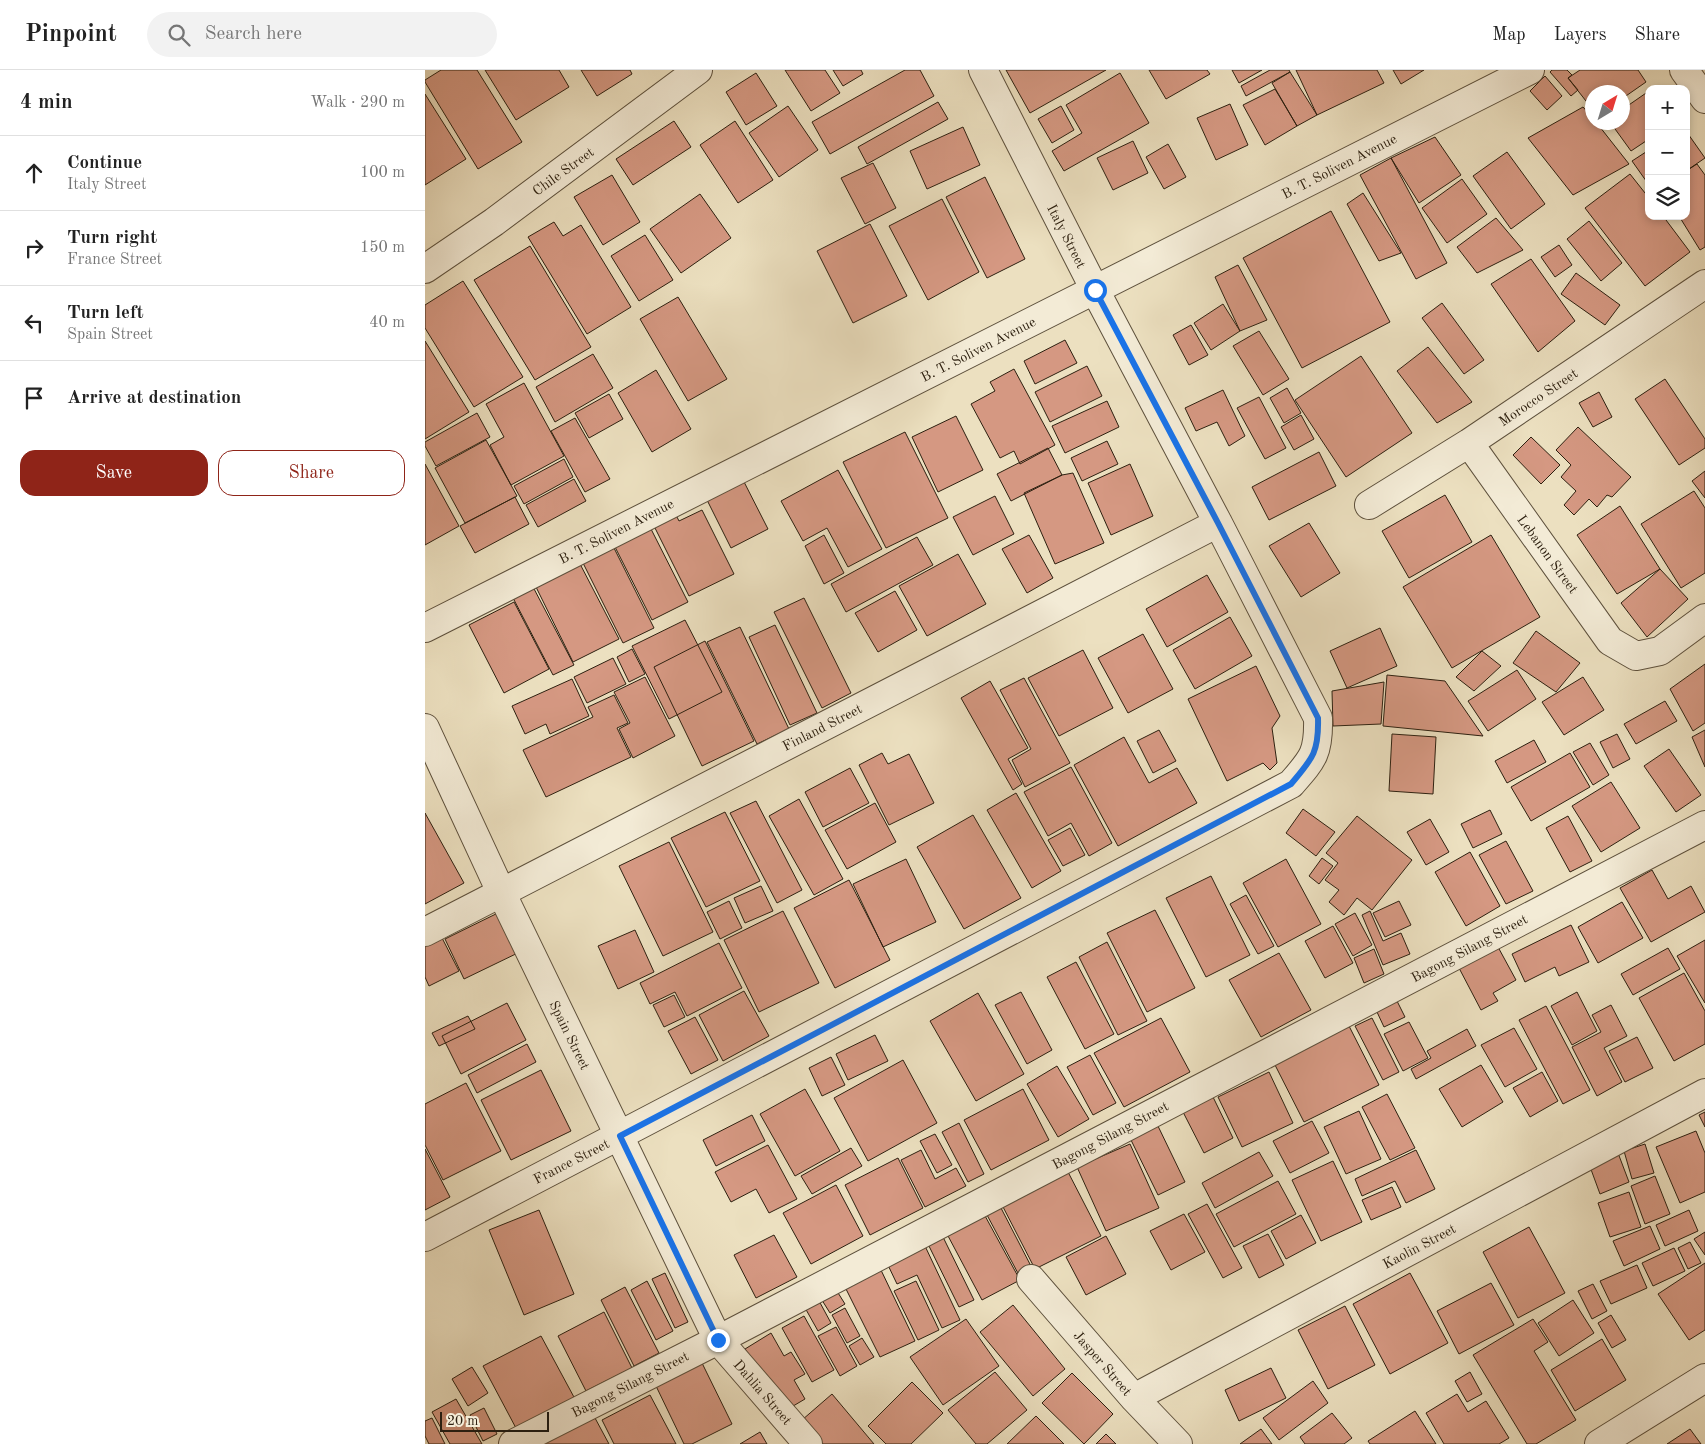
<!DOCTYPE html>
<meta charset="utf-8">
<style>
body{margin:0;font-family:"Old Standard TT",serif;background:#f2f2f2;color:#222}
.controls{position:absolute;right:15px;top:15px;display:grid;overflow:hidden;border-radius:10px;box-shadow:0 2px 8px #0003}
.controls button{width:45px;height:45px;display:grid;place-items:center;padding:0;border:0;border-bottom:1px solid #e0e0e0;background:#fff;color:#222;font:25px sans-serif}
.compass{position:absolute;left:1160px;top:15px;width:45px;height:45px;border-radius:50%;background:#fff;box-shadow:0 2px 8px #0003;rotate:38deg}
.scale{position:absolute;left:15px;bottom:12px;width:109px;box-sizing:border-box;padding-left:5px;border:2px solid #2d2010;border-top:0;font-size:14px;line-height:18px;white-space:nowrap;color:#2d2010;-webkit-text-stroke:4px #f3ebd6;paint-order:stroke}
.stop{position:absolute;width:15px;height:15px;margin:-11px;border:4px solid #1a73e8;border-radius:50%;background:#fff}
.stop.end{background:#1a73e8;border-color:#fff;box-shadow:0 1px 5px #0008}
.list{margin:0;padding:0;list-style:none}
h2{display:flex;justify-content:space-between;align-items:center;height:65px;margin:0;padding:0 20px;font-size:21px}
h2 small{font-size:16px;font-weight:400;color:#767676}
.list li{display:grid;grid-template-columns:32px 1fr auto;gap:15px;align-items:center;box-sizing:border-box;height:75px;padding:0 20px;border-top:1px solid #e0e0e0}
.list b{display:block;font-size:19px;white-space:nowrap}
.list p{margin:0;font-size:16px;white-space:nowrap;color:#767676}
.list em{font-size:16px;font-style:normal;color:#767676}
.actions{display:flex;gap:10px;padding:15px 20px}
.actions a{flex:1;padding:11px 0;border:1px solid #8f2418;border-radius:15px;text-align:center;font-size:18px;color:#8f2418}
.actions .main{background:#8f2418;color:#fff}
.icon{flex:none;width:28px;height:28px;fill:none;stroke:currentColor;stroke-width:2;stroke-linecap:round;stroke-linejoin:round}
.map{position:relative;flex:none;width:1280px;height:1374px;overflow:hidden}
header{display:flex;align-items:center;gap:30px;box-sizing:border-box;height:70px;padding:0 25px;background:#fff;border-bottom:1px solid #e0e0e0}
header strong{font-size:24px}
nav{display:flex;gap:28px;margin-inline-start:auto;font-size:18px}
.search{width:350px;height:45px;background:#f2f2f2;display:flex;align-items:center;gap:12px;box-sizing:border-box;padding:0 18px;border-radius:28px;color:#767676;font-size:19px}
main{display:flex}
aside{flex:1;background:#fff}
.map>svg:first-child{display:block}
.building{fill:#d59882;stroke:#2d2010}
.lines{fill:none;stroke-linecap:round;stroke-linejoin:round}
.minor-casing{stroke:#5d503c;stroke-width:30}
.minor{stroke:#f3ebd6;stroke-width:28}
.route{stroke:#1a73e8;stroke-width:6}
.labels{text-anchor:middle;stroke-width:4;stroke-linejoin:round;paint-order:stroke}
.street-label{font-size:14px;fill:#2d2010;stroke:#f3ebd6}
</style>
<header>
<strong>Pinpoint</strong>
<div class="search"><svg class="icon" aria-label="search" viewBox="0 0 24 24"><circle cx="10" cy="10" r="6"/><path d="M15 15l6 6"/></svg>Search here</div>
<nav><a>Map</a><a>Layers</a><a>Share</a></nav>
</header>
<main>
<aside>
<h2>4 min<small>Walk · 290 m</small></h2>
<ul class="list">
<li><svg class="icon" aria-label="ahead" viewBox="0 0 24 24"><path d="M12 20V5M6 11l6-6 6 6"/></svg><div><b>Continue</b><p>Italy Street</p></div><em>100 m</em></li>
<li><svg class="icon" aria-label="right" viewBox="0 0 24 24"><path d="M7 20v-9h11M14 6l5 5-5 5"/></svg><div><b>Turn right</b><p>France Street</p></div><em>150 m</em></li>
<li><svg class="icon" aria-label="left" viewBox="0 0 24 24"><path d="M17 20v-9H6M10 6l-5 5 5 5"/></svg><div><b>Turn left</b><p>Spain Street</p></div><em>40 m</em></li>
<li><svg class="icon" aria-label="arrive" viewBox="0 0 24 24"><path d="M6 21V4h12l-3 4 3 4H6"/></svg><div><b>Arrive at destination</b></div></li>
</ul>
<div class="actions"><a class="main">Save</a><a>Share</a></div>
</aside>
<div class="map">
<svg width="1280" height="1374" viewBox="0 0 1280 1374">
<rect width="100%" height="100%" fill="#ece0c0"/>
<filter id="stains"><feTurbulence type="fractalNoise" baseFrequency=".004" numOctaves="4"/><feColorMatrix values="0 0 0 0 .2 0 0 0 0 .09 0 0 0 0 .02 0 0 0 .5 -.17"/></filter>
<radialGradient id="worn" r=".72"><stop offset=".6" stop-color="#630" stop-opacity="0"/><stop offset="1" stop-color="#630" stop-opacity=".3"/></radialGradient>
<path class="building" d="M16,0H52L97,72L53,99L0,12V10Z
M60,0H134L144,17L91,50Z
M156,0H205L207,4L172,26Z
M360,0H400L415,23L386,41Z
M408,0H436L438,4L418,16Z
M480,0H495L509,26L405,84L387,52Z
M581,0H681L605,43Z
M724,0H782L785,4L741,29Z
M807,0H837L814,13Z
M845,0H864L865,2L821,26L816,16Z
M871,0H952L959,13L892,45Z
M968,0H999L976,14Z
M1127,0H1142L1147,5L1143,8L1153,20L1146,26L1125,2Z
M1155,0H1213L1221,12L1198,28V22H1168V40L1143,8Z
M865,2L892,45L872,56L847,13Z
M331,3L352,36L321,55L301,22Z
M695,3L724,53L639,101L627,81L657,63L641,35Z
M1120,6L1137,26L1122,40L1105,21Z
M850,19L872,56L840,75L818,35Z
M1224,21V69L1206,81L1185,52H1198V39Z
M0,24L41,89L0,115Z
M513,32L523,49L442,94L433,77Z
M805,34L823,75L791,90L772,48Z
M363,36L393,80L354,107L324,63Z
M636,36L649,60L627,73L613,49Z
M1158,37L1168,48V52H1171L1204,94L1148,125L1103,68Z
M249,51L266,77L208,115L191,89Z
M310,51L348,110L313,133L275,75Z
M538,57L555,95L502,119L485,81Z
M1261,61L1280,88L1261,101Z
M1010,67L1036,105L994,133L966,88Z
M708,71L723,103L688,120L672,88Z
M743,74L761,107L739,119L721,87Z
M1224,80V115L1207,91Z
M1082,82L1120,134L1086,159L1048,106Z
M966,88L1022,193L991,209L935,105Z
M448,93L471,138L440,154L416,108Z
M1272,94L1280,105V177L1275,180L1254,146H1261V101Z
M1205,104L1224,128V146H1238L1265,182L1220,216L1160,138Z
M187,105L215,152L178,175L149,127Z
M560,107L600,189L562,208L521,127Z
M1037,109L1062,144L1022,173L997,138Z
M938,123L976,183L954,191L922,134Z
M275,124L306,168L256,203L225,159Z
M517,129L554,202L503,230L464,156Z
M906,141L965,252L877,298L818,188Z
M1071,148L1098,180L1052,203L1032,177Z
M1164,151L1197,193L1176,211L1142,169Z
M129,152L138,166L156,155L206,237L162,264L103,167Z
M445,154L482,226L428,253L392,181Z
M220,165L248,210L214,231L186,186Z
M1134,175L1147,195L1130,207L1116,187Z
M105,176L166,277L110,310L49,210Z
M1106,189L1150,251L1113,282L1066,214Z
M813,195L842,250L815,261L790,207Z
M1151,203L1195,235L1180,255L1136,224Z
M38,211L98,307L49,337L0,258V235Z
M253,227L302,309L263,331L215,249Z
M1017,233L1059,290L1039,304L997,248Z
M798,234L815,261L786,280L769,253Z
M766,255L783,285L764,295L748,265Z
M834,261L864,309L838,325L808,276Z
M640,270L652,293L610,314L599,291Z
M0,271L44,342L0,369Z
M1003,277L1047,332L1012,353L972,301Z
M168,284L188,318L130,352L111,317Z
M936,286L987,363L921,407L870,330Z
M662,296L677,326L625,352L610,322Z
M589,299L630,375L595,394L589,381L575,388L546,334L570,321L565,312Z
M231,300L266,359L227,382L193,323Z
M1240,309L1280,369V378L1254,395L1210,329Z
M99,313L139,386L86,415L65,375L79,367L61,334Z
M862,318L876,343L859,353L845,328Z
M798,320L820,366L804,376L792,352L771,361L760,338Z
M1174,322L1187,347L1168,357L1154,333Z
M184,324L198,349L164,368L150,343Z
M834,327L861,378L840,389L812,338Z
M682,331L694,357L640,383L627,356Z
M52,343L65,367L11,396L0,376V372Z
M876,345L889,369L869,380L856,357Z
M531,346L558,400L513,422L487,367Z
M150,348L185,409L160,422L126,361Z
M1153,357L1206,407L1187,427L1182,425L1172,437L1164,429L1149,445L1139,435L1151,421L1136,407L1146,395L1131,380Z
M480,362L523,448L461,478L418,392Z
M1106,367L1135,395L1116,414L1088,385Z
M61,370L92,426L40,453L10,398Z
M682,371L693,394L657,411L646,388Z
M623,378L637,405L586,431L572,404Z
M894,382L911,416L844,450L827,417Z
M139,389L148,407L99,434L89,416Z
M0,394L34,456L0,475Z
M705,394L728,446L686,465L663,413Z
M413,400L457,479L423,497L402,458L378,471L356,431Z
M1280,401V428L1267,411Z
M648,403L679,473L630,494L599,423L637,405Z
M315,404L343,459L306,478L278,422Z
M149,409L161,431L113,457L101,435Z
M1269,421L1280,438V503L1256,518L1216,454Z
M1020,425L1047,472L984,508L957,461Z
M570,426L589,464L548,485L528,447Z
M90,427L104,454L50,483L35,456Z
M1195,436L1235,499L1192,524L1152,465Z
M277,440L309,504L264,526L227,452L249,441L254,451Z
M884,453L915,503L876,527L844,476Z
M225,457L263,532L227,550L189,475Z
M399,465L419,503L399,514L380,476Z
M604,465L628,508L602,523L577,479Z
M1066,465L1115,547L1027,598L978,517Z
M492,467L508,495L421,542L406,514Z
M188,476L229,558L198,573L157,491Z
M533,484L561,534L502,566L474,516Z
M154,492L194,569L148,592L110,515Z
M1235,499L1263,529L1222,567L1196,533Z
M782,505L803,542L742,577L721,539Z
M107,515L149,595L128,605L87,526Z
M470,521L492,560L453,582L430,543Z
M379,528L426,623L397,638L349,542Z
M89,532L124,599L79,623L44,555Z
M805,547L827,586L770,619L748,580Z
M260,550L297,622L244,649L207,576Z
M350,555L392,643L365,655L324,567Z
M315,557L364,659L332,674L282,572Z
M955,558L972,596L922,618L905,581Z
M1111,561L1155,593L1131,622L1088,593Z
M718,564L748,619L703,643L673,588Z
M280,571L329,671L277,696L229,597Z
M207,579L220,604L204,612L192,587Z
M658,580L688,638L634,666L603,608Z
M1057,581L1076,596L1049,621L1031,607Z
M188,588L201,614L162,633L149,607Z
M1280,594V653L1268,661L1245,619Z
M831,596L855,646L847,658L852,693L845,700L838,693L802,711L763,629Z
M1092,600L1111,629L1063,661L1043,631Z
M962,605L1020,611L1058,666L958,656Z
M220,607L250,666L208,688L194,659L205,653L189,622Z
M1158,607L1179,640L1139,665L1117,632Z
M599,608L645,693L600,717L587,690L606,679L575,620Z
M147,609L164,646L125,664L121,654L100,664L87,636Z
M565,611L603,678L583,689L597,714L588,720L536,628Z
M959,612L956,654L908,656L907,621Z
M189,625L203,653L192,658L206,687L121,727L98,680L168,647L163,637Z
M1240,631L1252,651L1211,674L1199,654Z
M734,660L751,691L728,703L712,671Z
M1280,660V697L1267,667Z
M967,664L1011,667L1008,724L964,721Z
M1192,664L1205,689L1188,698L1175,672Z
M699,667L724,713L752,698L772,733L693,776L649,695Z
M1109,670L1121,692L1082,713L1070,691Z
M1165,673L1184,705L1168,715L1148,682Z
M1244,679L1276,725L1251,742L1219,696Z
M457,683L463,694L484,684L509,733L464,755L434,695Z
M1145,683L1165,717L1106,751L1086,717Z
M646,697L687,773L664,786L646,753L623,766L599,722Z
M425,698L444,733L398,757L380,722Z
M1186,712L1215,758L1176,782L1147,736Z
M591,723L636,801L607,818L562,740Z
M374,729L418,809L389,825L344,746Z
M331,731L377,820L352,833L305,743Z
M450,733L471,772L422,799L400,760Z
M878,739L910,762L891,786L861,763Z
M1065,740L1077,764L1048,778L1036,754Z
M300,742L335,811L281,837L246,768Z
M0,743L39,813L0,834Z
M548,745L596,828L539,859L492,777Z
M932,746L987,790L947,840L932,828L919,845L904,832L914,820L900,810L913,793L901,783Z
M1143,746L1167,791L1145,802L1121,758Z
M1005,749L1024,782L1001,795L982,762Z
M645,758L660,785L638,796L623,770Z
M1081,771L1108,821L1081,834L1054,785Z
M244,772L288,862L238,886L194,796Z
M1045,782L1075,836L1041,856L1010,802Z
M897,788L908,796L894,814L884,806Z
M481,789L511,852L458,877L428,814Z
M861,789L896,854L853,877L818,813Z
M1227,800L1243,829L1266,816L1280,842L1226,872L1195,818Z
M786,806L825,885L781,907L741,828Z
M424,810L465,890L410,918L369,838Z
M336,816L348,841L320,853L309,828Z
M821,825L849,876L833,884L805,834Z
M304,831L317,858L295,869L282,842Z
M974,831L986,855L960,867L948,843Z
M1197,832L1218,868L1173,893L1153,857Z
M79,840L99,880L39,909L20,869Z
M730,840L770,918L722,942L682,863Z
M358,841L394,913L334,942L299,870Z
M945,841L958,871L976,863L985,884L958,895L937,845Z
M930,843L947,875L928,886L910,854Z
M1146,855L1164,892L1134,906L1130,897L1100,912L1087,884Z
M908,856L928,893L900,908L880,871Z
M210,860L229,902L193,919L173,876Z
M16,866L34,901L4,916L0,907V874Z
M1280,870V933L1252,886Z
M682,872L722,951L693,965L654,887Z
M294,873L317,918L262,946L250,922L225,934L215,913Z
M1073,877L1091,910L1068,923L1073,931L1056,940L1034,898Z
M1243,878L1255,899L1208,925L1196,904Z
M949,879L959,904L939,913L929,888Z
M854,883L886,940L836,967L804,910Z
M651,892L689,964L660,979L622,907Z
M1259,903L1280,941V974L1249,991L1214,928Z
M319,921L344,966L298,991L274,945Z
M596,922L627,980L602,994L570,935Z
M1152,922L1172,961L1147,975L1126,936Z
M553,923L599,1004L551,1031L505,951Z
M249,925L260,947L239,957L228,935Z
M972,931L980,947L959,957L952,942Z
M82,933L101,970L36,1004L17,966Z
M1186,935L1202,966L1179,978L1197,1012L1172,1026L1147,977L1176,962L1167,945Z
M1121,936L1165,1020L1138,1034L1094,950Z
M43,946L50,959L14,976L7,963Z
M270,947L293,990L266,1004L243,961Z
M736,948L765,1002L699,1037L669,983Z
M947,948L974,1002L958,1010L930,956Z
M984,952L1003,988L978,1001L959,964Z
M924,956L954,1015L879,1052L849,993Z
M1089,958L1112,999L1080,1017L1056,975Z
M1042,959L1051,976L991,1009L986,999L1006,988L1002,981Z
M450,965L463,991L423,1010L411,984Z
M1212,967L1228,998L1200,1012L1184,981Z
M102,974L111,992L52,1023L43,1005Z
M665,985L691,1033L668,1045L642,997Z
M406,987L420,1015L397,1026L384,998Z
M478,990L512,1053L443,1091L409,1028Z
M1056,995L1078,1032L1037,1057L1014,1019Z
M632,996L664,1049L633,1067L602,1014Z
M116,1000L146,1061L86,1090L56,1030Z
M844,1002L868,1053L817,1077L793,1027Z
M1117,1002L1133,1031L1105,1047L1088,1018Z
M41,1013L76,1081L18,1110L0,1075V1034Z
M380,1019L415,1081L370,1106L335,1044Z
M598,1019L624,1070L566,1100L539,1050Z
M962,1024L990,1078L965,1090L937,1037Z
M788,1027L808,1068L779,1083L758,1042Z
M934,1041L956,1089L921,1104L899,1057Z
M1280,1042V1057L1274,1045Z
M327,1045L340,1071L291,1096L278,1070Z
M887,1051L904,1083L865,1103L848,1071Z
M534,1053L559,1104L543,1112L517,1062Z
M732,1054L760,1112L733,1125L705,1068Z
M1271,1061L1280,1083V1122L1255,1133L1231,1077Z
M510,1064L527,1095L512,1103L495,1071Z
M705,1074L734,1138L681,1161L652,1097Z
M1220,1074L1229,1103L1207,1109L1199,1081Z
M343,1075L372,1129L344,1143L331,1119L306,1132L290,1102Z
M426,1078L437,1096L387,1124L376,1106Z
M0,1079L25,1127L0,1140Z
M496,1080L510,1109L531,1098L541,1116L500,1137L476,1090Z
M991,1080L1010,1119L981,1133L970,1111L937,1126L930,1109Z
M834,1082L848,1106L790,1138L777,1113Z
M1193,1083L1204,1112L1175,1124L1164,1094Z
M473,1088L498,1138L445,1165L420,1115Z
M908,1091L937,1152L896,1171L867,1110Z
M642,1100L676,1166L610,1199L576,1133Z
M1230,1106L1245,1144L1220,1154L1206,1116Z
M853,1111L871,1144L809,1177L791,1144Z
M411,1115L438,1166L386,1194L358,1143Z
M967,1117L976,1137L946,1150L937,1130Z
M1204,1122L1216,1157L1185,1167L1173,1133Z
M782,1134L817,1198L798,1208L763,1144Z
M576,1138L608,1200L595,1207L562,1145Z
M114,1140L149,1224L99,1245L64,1160Z
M1264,1140L1273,1161L1240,1176L1231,1155Z
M559,1144L595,1210L557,1230L522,1164Z
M759,1144L780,1182L746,1200L725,1161Z
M876,1145L891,1173L861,1189L846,1161Z
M1225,1156L1235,1179L1199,1196L1188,1171Z
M1104,1157L1140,1223L1093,1248L1058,1182Z
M1280,1162V1185L1269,1169Z
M843,1164L859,1195L834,1208L818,1176Z
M349,1165L372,1207L331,1228L309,1185Z
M517,1165L549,1230L534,1237L502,1172Z
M681,1166L701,1204L661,1225L641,1187Z
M1265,1172L1276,1193L1263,1199L1253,1178Z
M500,1176L535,1250L517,1258L492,1205L472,1214L462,1193Z
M1249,1178L1260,1201L1228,1216L1217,1193Z
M1280,1193V1260L1264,1270L1233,1224Z
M1212,1195L1222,1218L1186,1234L1175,1211Z
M455,1198L490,1271L455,1287L419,1215Z
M240,1203L263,1252L250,1258L227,1209Z
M985,1203L1023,1273L965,1304L928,1234Z
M222,1211L248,1261L231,1270L206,1220Z
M491,1211L514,1260L493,1270L469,1221Z
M1066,1213L1089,1255L1034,1284L1012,1241Z
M1168,1214L1182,1241L1167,1249L1153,1221Z
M200,1217L234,1283L209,1296L176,1230Z
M410,1218L420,1234L405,1243L395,1227Z
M393,1229L406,1253L393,1261L379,1236Z
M1148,1230L1169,1263L1134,1286L1113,1253Z
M588,1235L640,1299L608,1326L555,1262Z
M920,1236L950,1295L903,1319L873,1260Z
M420,1238L435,1266L422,1273L407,1245Z
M179,1242L207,1298L161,1321L133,1266Z
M1186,1245L1201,1270L1187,1278L1173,1253Z
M379,1246L409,1300L387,1312L357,1258Z
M541,1249L574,1296L518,1335L485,1287Z
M1108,1249L1123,1272L1109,1281L1151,1350L1111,1374H1102L1048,1285Z
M411,1257L432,1296L415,1306L393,1266Z
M346,1263L359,1286L366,1282L380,1304L369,1310L380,1329L358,1342L320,1279Z
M116,1266L150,1329L92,1360L58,1296Z
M437,1268L449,1287L435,1295L424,1276Z
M1177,1269L1201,1310L1150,1341L1126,1300Z
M277,1293L307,1354L267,1374H259L231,1316Z
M47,1297L63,1323L43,1336L27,1309Z
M846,1298L861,1328L814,1351L800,1320Z
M570,1302L602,1340L562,1374H551L523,1340Z
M1045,1302L1057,1324L1042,1332L1030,1311Z
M647,1303L688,1344L659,1374L617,1333Z
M888,1311L903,1333L854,1370L838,1348Z
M487,1312L518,1343L486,1374H461L443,1356Z
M407,1324L449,1374H398L377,1350Z
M1032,1324L1043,1342L1061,1331L1084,1368L1074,1374H1019L1001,1343Z
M225,1325L251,1374H189L177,1350Z
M31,1329L57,1374H25L7,1342Z
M59,1338L72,1364L58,1371L45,1345Z
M990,1341L1011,1374H945L943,1371Z
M907,1343L927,1368L919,1374H880L875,1367Z
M611,1346L639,1374H582Z
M7,1348L20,1374H4L0,1366V1351Z
M170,1348L184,1374H117Z
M836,1359L847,1374H815Z
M1265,1359L1276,1374H1242Z
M335,1362L342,1374H315Z
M681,1364L691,1374H671Z"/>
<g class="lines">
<g class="minor-casing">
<path id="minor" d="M1259,0L1280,29
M0,199L69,152L273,0
M1044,373L1185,571L1211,586L1235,581L1280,548
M944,435L1044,373L1280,214
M0,558L1105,0
M0,658L76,822L293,1270L383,1374
M0,862L793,453
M0,1167L866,714C888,689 894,683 893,648L793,453L670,220L558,0
M606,1209L709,1328L753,1374
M709,1328L1280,1023
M88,1374L293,1270L1280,755
M1174,1374L1280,1308"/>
</g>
<use href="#minor" class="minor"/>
</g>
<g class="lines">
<path class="route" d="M293,1270L195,1066L866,714C887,689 894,683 893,648L793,453L670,220"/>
</g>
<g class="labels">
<g class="street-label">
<text transform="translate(914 96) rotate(-27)" y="5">B. T. Soliven Avenue</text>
<text transform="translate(138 101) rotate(-36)" y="5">Chile Street</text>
<text transform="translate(642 166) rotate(63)" y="5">Italy Street</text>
<text transform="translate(553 279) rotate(-27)" y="5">B. T. Soliven Avenue</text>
<text transform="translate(1113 327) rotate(-34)" y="5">Morocco Street</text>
<text transform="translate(191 461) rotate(-27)" y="5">B. T. Soliven Avenue</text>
<text transform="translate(1123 484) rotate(54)" y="5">Lebanon Street</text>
<text transform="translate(397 657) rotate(-27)" y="5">Finland Street</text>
<text transform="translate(1044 878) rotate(-28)" y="5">Bagong Silang Street</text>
<text transform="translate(145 965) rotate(64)" y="5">Spain Street</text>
<text transform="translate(685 1065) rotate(-28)" y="5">Bagong Silang Street</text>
<text transform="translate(146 1091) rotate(-27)" y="5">France Street</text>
<text transform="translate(994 1176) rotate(-28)" y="5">Kaolin Street</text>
<text transform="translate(678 1293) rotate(49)" y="5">Jasper Street</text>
<text transform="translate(205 1314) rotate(-27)" y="5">Bagong Silang Street</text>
<text transform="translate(338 1322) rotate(49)" y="5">Dahlia Street</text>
</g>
</g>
<rect width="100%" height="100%" filter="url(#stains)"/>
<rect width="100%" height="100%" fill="url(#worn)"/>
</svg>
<div class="controls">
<button>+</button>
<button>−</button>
<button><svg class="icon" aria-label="layers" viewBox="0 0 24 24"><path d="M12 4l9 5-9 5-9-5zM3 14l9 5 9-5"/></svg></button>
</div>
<svg class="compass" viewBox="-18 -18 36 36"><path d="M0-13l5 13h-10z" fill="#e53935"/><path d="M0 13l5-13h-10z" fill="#767676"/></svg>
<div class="scale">20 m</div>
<div class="stop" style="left:670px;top:220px"></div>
<div class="stop end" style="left:293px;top:1270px"></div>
</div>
</main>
